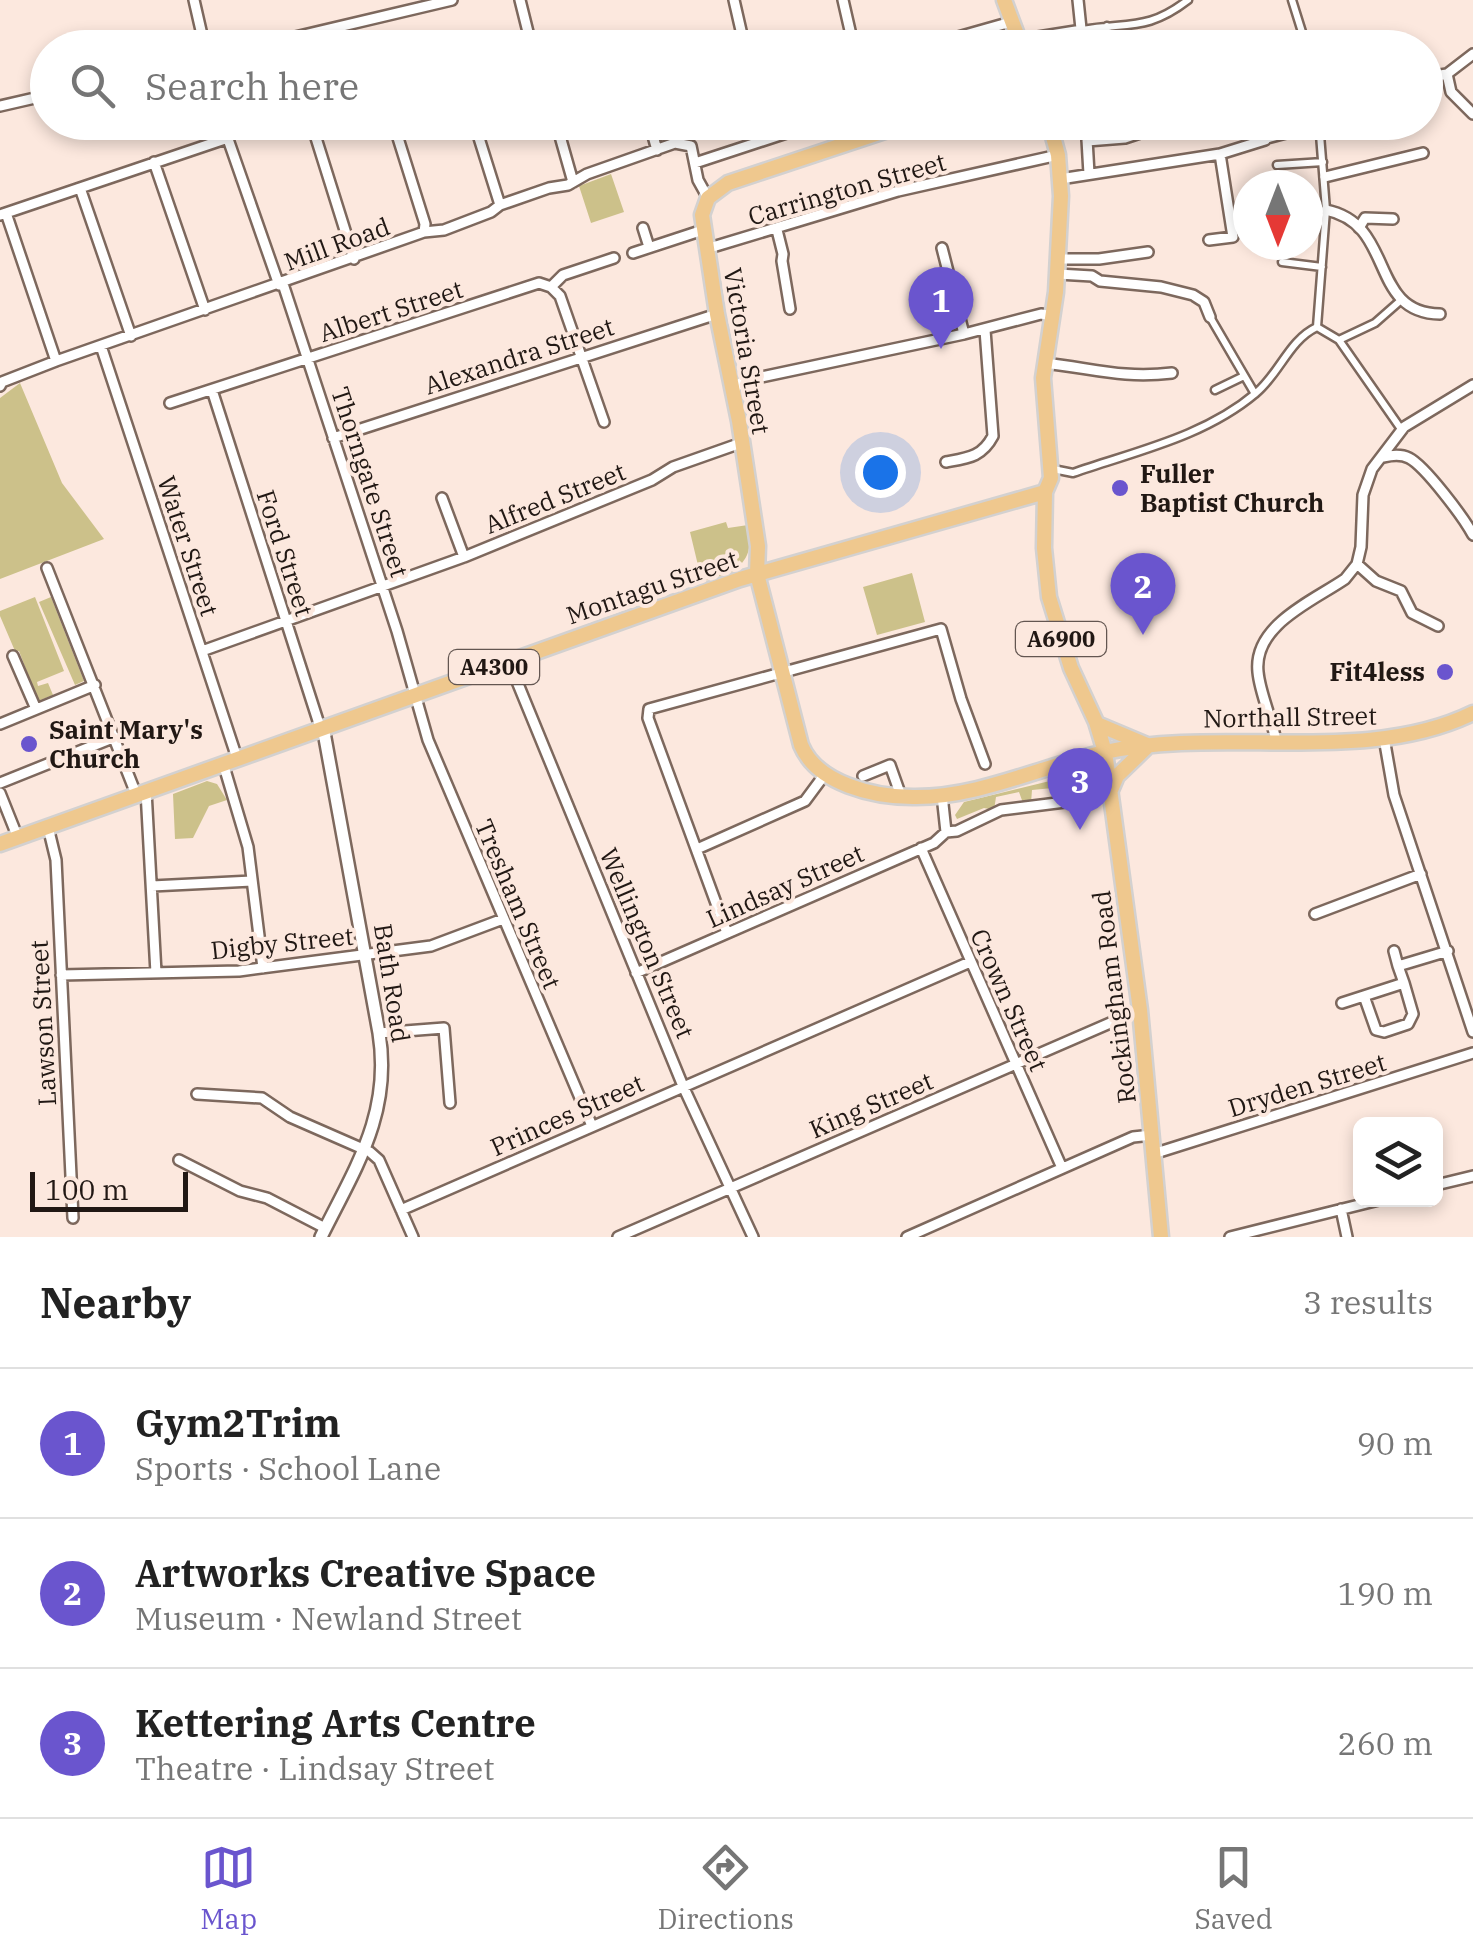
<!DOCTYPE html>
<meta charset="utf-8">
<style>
body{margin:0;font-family:"IBM Plex Serif",serif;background:#f6f6f6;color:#222}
.controls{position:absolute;right:30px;bottom:30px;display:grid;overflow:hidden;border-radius:15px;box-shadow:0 5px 15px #0003}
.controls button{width:90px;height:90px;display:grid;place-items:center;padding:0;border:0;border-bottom:2px solid #e0e0e0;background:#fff;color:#222;font:50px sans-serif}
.compass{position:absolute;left:1233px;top:170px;width:90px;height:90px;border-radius:50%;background:#fff;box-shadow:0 5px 15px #0003;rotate:180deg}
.scale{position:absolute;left:30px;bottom:25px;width:158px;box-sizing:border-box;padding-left:10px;border:5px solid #211814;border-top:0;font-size:28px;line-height:35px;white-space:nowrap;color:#211814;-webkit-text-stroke:8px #fce8de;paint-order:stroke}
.you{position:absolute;left:880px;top:472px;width:35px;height:35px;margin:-25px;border:8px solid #fff;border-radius:50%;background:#1a73e8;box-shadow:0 0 0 15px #1a73e833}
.badge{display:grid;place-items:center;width:65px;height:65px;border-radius:50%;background:#6a55ce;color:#fff;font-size:32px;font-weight:700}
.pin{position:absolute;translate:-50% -82px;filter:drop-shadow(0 2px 5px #0008)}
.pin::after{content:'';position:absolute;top:52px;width:35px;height:30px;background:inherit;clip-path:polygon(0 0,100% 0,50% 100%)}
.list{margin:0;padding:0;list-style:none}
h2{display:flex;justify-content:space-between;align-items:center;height:130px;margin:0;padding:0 40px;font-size:42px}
h2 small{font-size:32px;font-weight:400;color:#767676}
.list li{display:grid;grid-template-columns:65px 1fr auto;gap:30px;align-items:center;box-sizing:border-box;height:150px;padding:0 40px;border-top:2px solid #e0e0e0}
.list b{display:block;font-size:38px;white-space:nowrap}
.list p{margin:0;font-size:32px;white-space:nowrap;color:#767676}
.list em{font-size:32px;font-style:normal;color:#767676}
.icon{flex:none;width:55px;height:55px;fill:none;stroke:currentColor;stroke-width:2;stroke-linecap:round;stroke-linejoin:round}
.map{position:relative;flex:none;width:1473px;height:1237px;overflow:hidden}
.search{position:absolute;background:#fff;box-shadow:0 5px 15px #0003;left:30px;right:30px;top:30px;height:110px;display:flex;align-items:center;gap:25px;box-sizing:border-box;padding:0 35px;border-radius:55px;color:#767676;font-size:38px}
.sheet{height:580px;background:#fff}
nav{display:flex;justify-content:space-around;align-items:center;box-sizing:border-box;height:140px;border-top:2px solid #e0e0e0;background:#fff;font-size:28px;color:#767676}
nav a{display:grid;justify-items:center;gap:5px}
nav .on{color:#6a55ce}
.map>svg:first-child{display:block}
.green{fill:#ccc18a}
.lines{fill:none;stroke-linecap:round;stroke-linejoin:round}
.pedestrian-casing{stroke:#7d685d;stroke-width:11}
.minor-casing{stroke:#7d685d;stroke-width:14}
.tertiary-casing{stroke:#7d685d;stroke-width:16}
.primary-casing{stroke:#d3d1d0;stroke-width:19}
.pedestrian{stroke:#fff;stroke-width:6}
.minor{stroke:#fff;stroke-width:9}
.tertiary{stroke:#fff;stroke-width:11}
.primary{stroke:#efc88e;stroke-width:14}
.poi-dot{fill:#6a55ce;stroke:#fce8de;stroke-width:4}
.labels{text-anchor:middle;stroke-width:8;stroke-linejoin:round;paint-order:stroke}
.shield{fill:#fce8de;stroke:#635651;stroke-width:2.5}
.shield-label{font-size:22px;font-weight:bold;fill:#211814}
.street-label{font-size:25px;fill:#211814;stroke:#fce8de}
.poi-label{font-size:25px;font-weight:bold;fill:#211814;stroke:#fce8de;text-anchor:start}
</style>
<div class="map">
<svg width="1473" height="1237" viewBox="0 0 1473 1237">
<rect width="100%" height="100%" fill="#fce8de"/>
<path class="green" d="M611,174L624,212L591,223L579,186Z
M20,383L62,483L104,539L0,579V398Z
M726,522L728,528L748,525C750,539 752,551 742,563L739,560L735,571L702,582L690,532Z
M912,573L925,622L877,635L863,587Z
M35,597L64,671L37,682L38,686L48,683L53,695L38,701L19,651H15L0,616V611Z
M51,597L84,681L75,685L39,602Z
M1062,778L1063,787L1032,790L1031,803H1023L1019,792L996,797L994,810L984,808L957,819L955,815L964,802Z
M207,781L217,784L227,800L209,806L193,838L175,839L173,794Z"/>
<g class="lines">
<g class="pedestrian-casing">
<path id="pedestrian" d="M1292,0L1307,48
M1107,26L1110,46H1130
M1082,30C1129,22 1148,31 1188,0
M1265,140L1319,126
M1277,165L1323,162
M1282,262L1322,267
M1210,317L1255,394
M1317,327L1326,210L1319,122
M1317,327L1339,340L1401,429
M1339,340L1375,323L1400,301
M1215,390L1244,376
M1053,469L1073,473C1136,451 1204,437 1256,393C1280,373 1289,340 1317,327"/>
</g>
<g class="minor-casing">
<path id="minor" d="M194,0L205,48
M520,0L532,48
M734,0L745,48
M843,0L854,48
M1078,0L1083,48
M1019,40L1082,30
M249,48L452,0
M919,48L1011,22
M1447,74L1451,92L1473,114
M1426,77L1447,74L1473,54
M0,106L48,95
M222,122L279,285
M311,122L354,259
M393,122L425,224L424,232
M474,122L500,205
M556,122L573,182
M649,122L657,150
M1086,122L1089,174
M700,126L709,122
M1087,141L1125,138L1173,122
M154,162L205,310
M695,163L820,122
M1325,177L1423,153
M1060,179L1220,154L1265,140L1261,122
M80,188L131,336
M1326,210C1396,224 1368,313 1440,314
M6,213L56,361
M0,215L228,138
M643,228L649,247
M1359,228L1365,218L1393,219
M777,230L783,254L782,261L790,309
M1209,240L1233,237L1220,154
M942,248L964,334
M706,249L898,191L1058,155
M633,253L703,230
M1058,259H1099L1148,252
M1058,274L1092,276L1100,281L1161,287L1193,295L1204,302L1210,317
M283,284L397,631L428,740L592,1126
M551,287L563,275L614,258
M101,346L237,758
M1044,363C1092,368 1122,379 1172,373
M0,386L2,382L56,361L424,232L444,230L491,212L500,205L549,188L568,185L587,174L675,143L691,146L698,180L708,198
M212,390L320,727
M735,393L736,387L743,381L964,334L1041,314L1053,316
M170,403L539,283L551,287L560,296L604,422
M333,438L717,314
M1384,457C1392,455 1401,454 1409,458C1425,466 1464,518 1473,535
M946,462C968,458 982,457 993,436L985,330
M442,498L464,557
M1357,564L1376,581L1401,591L1412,613L1438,626
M47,568L136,794
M202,651L464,557L652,480L673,467L741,443
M13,656L36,709
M509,662L683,1086L753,1237
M0,724L95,685
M1384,738L1394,795L1473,1032
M1276,741C1272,718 1260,694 1258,672C1253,625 1313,601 1345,579L1357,564L1361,547L1363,495L1372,469L1404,427L1473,385
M223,763L248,847L263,968
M863,776L890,765L901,796
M0,783L115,737
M146,791L156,973
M0,793L18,838
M942,795L946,832
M48,827L56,860L73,1218
M921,848L1062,1168
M697,849L805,801L825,774
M152,886L252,881
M1315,914L1421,874
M727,933L648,718L649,709L941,629L961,699L985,764
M1394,951L1398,966
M636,973L934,843L946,832L957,831L1001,810L1081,800
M61,975L239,971L431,946L503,919
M1364,996L1376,1030L1384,1032L1408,1024L1413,1014L1404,983
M1342,1003L1404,983L1398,966L1448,951
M379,1033L444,1028L450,1103
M197,1094L262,1098L290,1117L370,1152L379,1160L413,1237
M1153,1154L1473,1053
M179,1160L240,1191L267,1198L325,1228
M1436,1185L1473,1176
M1341,1209L1347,1237
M401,1210L970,962
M618,1237L1140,1010
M907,1237L1133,1137L1152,1135
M1230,1237L1379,1200"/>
</g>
<g class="tertiary-casing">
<path id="tertiary" d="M321,1237C355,1168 392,1114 379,1033L323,727"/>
</g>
<g class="primary-casing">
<path id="primary" d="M1004,0L1019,40L1027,48
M912,122L728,183L708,198L702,215L717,314L739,421L758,546L757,574L801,745C817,784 874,797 913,797C978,798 1042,766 1105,752C1223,726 1365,766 1473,713
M1049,122L1058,155L1061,196L1056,292L1043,378L1051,478L1045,492L1044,548L1049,597L1071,668L1096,722L1105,752L1140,1010L1161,1237
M1097,724L1147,745
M1067,763L1090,775L1110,792
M1111,790L1117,776L1148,746
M0,844L740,579L1045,492"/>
</g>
<use href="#pedestrian" class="pedestrian"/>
<use href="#minor" class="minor"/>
<use href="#tertiary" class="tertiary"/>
<use href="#primary" class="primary"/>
</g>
<g class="poi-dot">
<circle cx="1120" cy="488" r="10"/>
<circle cx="1445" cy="672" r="10"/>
<circle cx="29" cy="744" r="10"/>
</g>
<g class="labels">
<g class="shield">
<rect x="1016" y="622" width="90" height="34" rx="8"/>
<rect x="449" y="650" width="90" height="34" rx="8"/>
</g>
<g class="shield-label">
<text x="1061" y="647">A6900</text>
<text x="494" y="675">A4300</text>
</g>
<g class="street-label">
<text transform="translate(847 189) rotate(-16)" y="9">Carrington Street</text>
<text transform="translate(337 244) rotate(-20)" y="9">Mill Road</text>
<text transform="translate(391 311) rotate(-18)" y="9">Albert Street</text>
<text transform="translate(747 351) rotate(80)" y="9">Victoria Street</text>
<text transform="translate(519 356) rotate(-18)" y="9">Alexandra Street</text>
<text transform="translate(370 482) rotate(72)" y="9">Thorngate Street</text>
<text transform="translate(555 498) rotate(-22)" y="9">Alfred Street</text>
<text transform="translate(188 546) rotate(72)" y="9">Water Street</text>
<text transform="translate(285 553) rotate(72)" y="9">Ford Street</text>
<text transform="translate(652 587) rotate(-19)" y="9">Montagu Street</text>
<text transform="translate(1290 717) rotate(-1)" y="9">Northall Street</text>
<text transform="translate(785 886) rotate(-24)" y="9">Lindsay Street</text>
<text transform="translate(518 904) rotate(67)" y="9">Tresham Street</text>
<text transform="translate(282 943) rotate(-6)" y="9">Digby Street</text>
<text transform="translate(647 943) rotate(67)" y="9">Wellington Street</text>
<text transform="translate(392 983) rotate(81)" y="9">Bath Road</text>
<text transform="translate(1114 997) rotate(-97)" y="9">Rockingham Road</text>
<text transform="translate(1009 1000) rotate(66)" y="9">Crown Street</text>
<text transform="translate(43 1023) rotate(-93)" y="9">Lawson Street</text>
<text transform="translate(1307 1085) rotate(-17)" y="9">Dryden Street</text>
<text transform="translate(871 1105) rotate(-23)" y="9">King Street</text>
<text transform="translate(567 1115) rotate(-24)" y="9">Princes Street</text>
</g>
<g class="poi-label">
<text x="1140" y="483">Fuller<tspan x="1140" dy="29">Baptist Church</tspan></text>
<text x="1425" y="681" text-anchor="end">Fit4less</text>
<text x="49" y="739">Saint Mary's<tspan x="49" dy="29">Church</tspan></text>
</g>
</g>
</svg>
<div class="controls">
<button><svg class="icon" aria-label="layers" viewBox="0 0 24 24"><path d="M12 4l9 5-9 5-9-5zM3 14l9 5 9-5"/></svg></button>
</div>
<svg class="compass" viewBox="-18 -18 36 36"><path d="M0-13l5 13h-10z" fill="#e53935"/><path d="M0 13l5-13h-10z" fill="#767676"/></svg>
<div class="scale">100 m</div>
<div class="you"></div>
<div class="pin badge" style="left:941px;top:349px">1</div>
<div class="pin badge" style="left:1143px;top:635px">2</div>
<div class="pin badge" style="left:1080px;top:830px">3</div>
<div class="search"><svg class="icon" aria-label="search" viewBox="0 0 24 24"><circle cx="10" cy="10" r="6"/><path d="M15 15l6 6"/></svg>Search here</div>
</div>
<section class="sheet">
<h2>Nearby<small>3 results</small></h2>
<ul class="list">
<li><span class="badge">1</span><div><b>Gym2Trim</b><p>Sports · School Lane</p></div><em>90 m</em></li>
<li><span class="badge">2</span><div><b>Artworks Creative Space</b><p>Museum · Newland Street</p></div><em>190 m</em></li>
<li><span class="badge">3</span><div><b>Kettering Arts Centre</b><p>Theatre · Lindsay Street</p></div><em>260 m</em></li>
</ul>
</section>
<nav>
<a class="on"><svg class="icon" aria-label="map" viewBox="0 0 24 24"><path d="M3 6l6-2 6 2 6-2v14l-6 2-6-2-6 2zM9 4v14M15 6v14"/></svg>Map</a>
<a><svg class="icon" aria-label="directions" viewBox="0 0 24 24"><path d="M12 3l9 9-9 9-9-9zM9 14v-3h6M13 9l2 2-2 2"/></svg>Directions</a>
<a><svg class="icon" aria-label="saved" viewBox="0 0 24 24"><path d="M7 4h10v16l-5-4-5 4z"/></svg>Saved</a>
</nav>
